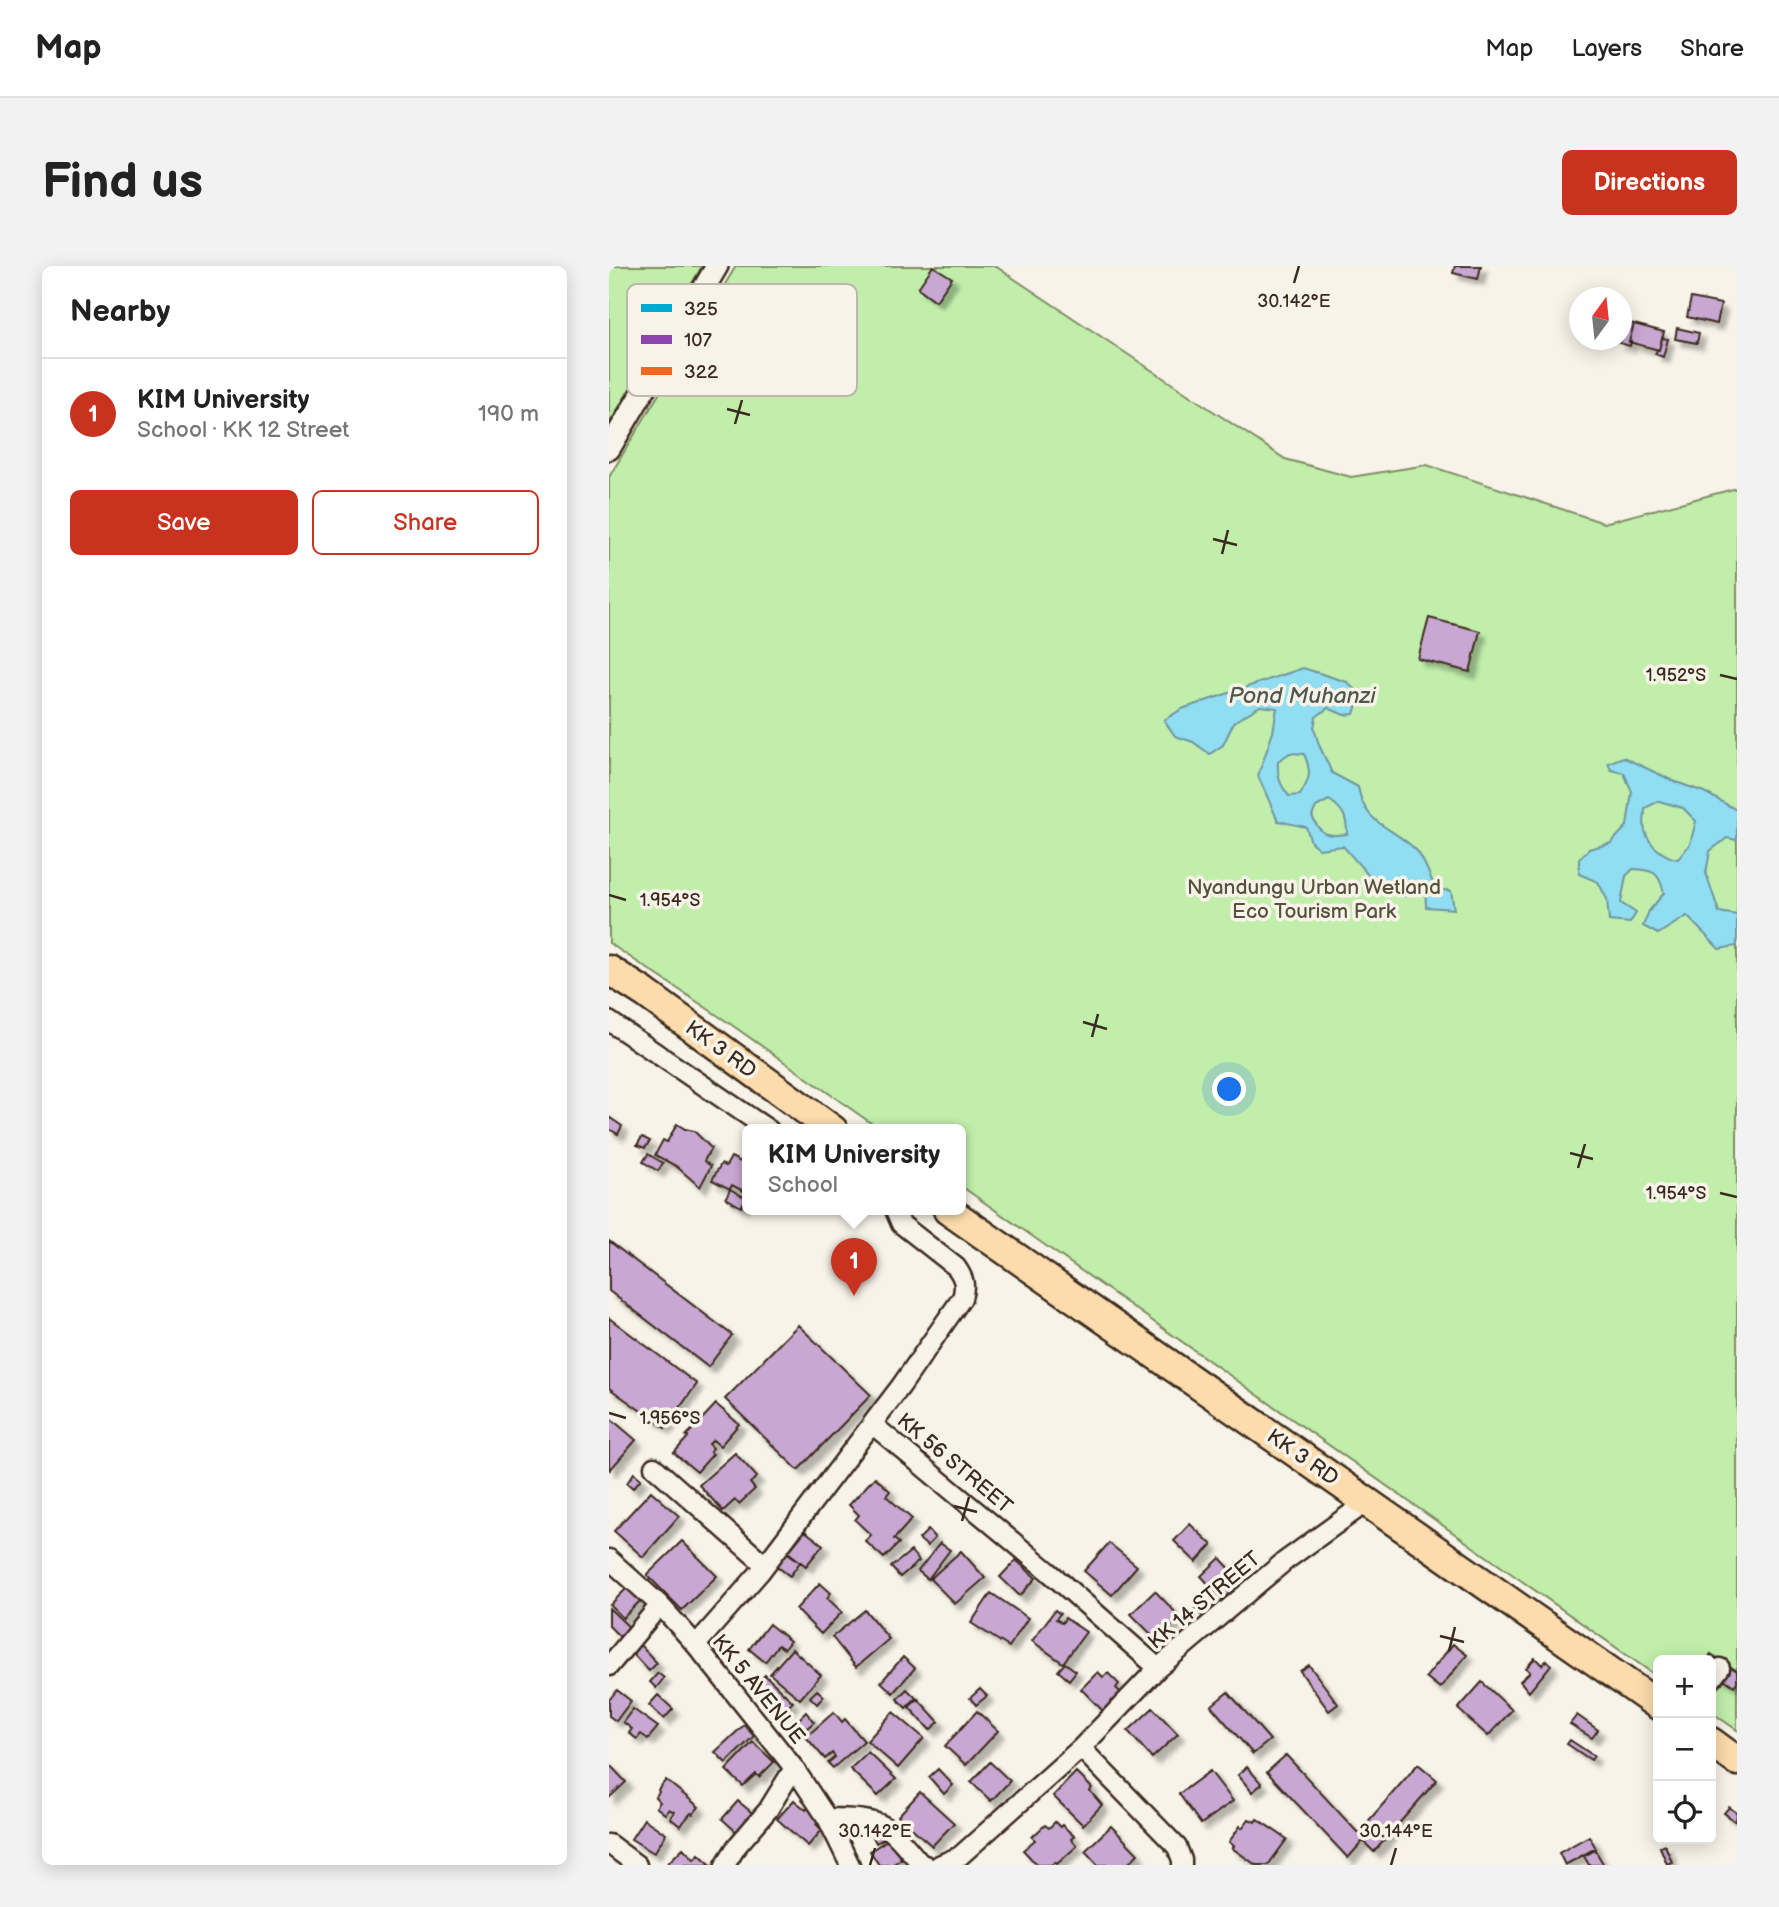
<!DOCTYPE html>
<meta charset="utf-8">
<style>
body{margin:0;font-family:"Balsamiq Sans",sans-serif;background:#f2f2f2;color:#222}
.controls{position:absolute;right:21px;bottom:21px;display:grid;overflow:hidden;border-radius:10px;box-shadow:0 4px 18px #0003}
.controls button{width:63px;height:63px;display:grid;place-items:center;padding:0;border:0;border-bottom:2px solid #e0e0e0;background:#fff;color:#222;font:35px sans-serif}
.compass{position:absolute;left:960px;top:21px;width:63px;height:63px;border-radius:50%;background:#fff;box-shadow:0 4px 18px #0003;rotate:15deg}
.you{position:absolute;left:621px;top:824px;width:24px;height:24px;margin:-18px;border:5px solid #fff;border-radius:50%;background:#1a73e8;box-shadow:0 0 0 10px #1a73e833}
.badge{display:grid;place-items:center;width:46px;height:46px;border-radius:50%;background:#c8321e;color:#fff;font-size:23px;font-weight:700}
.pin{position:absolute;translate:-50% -58px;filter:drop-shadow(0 2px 4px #0008)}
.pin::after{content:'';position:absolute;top:37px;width:24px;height:21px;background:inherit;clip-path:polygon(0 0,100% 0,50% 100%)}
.popup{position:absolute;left:133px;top:858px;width:224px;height:91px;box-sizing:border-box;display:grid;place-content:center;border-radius:10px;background:#fff;filter:drop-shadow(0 2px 5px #0005);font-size:23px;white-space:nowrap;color:#767676}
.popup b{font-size:26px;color:#222}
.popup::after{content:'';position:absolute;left:50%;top:100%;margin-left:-14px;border:14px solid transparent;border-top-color:#fff}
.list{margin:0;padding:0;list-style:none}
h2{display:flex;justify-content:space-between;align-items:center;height:91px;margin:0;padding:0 28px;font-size:30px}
h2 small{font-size:23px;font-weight:400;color:#767676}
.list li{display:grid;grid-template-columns:46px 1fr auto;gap:21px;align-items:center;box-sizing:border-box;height:112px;padding:0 28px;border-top:2px solid #e0e0e0}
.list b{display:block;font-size:26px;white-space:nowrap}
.list p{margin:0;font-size:23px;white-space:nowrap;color:#767676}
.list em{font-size:23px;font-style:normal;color:#767676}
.actions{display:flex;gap:14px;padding:21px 28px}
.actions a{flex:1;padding:16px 0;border:2px solid #c8321e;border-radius:10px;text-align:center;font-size:24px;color:#c8321e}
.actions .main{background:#c8321e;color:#fff}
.icon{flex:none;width:38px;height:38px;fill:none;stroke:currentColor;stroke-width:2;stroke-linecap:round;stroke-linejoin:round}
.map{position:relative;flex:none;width:1128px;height:1599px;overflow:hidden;border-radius:10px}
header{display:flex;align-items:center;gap:42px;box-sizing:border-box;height:98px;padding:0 35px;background:#fff;border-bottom:2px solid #e0e0e0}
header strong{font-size:33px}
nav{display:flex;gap:38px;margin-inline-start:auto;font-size:24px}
.intro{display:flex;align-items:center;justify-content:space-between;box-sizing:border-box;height:168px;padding:0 42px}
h1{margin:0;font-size:49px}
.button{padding:18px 32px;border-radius:10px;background:#c8321e;color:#fff;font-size:24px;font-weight:700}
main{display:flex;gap:42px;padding:0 42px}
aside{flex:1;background:#fff;border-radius:10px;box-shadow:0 4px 18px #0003}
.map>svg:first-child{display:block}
.green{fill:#c1eeab;stroke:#7e8c64;stroke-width:2}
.water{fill:#91ddf1;stroke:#6f959d;stroke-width:2;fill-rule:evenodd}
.building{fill:#c8a7d2;stroke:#3b2a1e;stroke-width:2;filter:url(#shadow)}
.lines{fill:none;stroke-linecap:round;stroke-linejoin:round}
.minor-casing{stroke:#3b2a1e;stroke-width:23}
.tertiary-casing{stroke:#3b2a1e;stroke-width:26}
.trunk-casing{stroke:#3b2a1e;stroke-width:33}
.minor{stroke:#f7f3e8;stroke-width:18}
.tertiary{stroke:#f7f3e8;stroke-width:21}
.trunk{stroke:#fcdcac;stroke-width:28}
.ticks{fill:none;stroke:#3b2a1e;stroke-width:2.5}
.labels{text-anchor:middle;stroke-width:7;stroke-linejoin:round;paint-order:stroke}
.park-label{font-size:21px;fill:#56513a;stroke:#f7f3e8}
.street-label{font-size:21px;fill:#3b2a1e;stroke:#f7f3e8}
.water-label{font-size:23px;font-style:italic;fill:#505753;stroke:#f7f3e8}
.key{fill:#f7f3e8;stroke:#bfb7ab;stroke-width:2}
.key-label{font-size:19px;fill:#3b2a1e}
.ticks-label{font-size:18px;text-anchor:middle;fill:#3b2a1e;stroke:#f7f3e8;stroke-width:7;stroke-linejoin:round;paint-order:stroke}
</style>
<header>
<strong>Map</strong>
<nav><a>Map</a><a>Layers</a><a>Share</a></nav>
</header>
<div class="intro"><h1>Find us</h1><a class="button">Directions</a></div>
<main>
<aside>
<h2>Nearby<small></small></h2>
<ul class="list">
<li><span class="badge">1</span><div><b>KIM University</b><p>School · KK 12 Street</p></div><em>190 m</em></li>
</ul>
<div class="actions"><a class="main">Save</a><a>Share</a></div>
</aside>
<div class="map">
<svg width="1128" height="1599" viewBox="0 0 1128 1599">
<defs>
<filter id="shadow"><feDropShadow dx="6" dy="6" stdDeviation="2" flood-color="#0004"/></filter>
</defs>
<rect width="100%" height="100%" fill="#f7f3e8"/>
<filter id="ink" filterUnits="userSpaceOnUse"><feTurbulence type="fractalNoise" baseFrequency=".0143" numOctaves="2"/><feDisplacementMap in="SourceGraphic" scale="14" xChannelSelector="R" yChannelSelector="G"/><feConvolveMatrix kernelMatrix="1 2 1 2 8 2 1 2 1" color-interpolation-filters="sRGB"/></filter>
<g filter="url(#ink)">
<path class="green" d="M0,0H93L0,158Z
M127,0H386L676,193L742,211L818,199L995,257L1128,222V1464L1102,1446V1394H1049V1411L352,920V864H272L120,757L0,677V211Z"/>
<path class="water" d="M694,402L738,416L751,429L745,448L735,449L719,442L707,451L705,462L710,479L723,507L749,521C756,560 783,560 807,584C815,592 821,612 827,623L842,625L845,643L817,641L816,618L798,617L795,630L766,617L734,580L710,583L702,576L697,561L669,555L649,510L664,466L668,442L651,440L625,456L614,479L601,488L584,476L566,470L555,454L573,443ZM681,487L695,488C703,506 701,513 691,529L680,530C671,519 668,510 669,495ZM720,534C734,543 738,551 738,568C718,571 711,569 703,550L707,541Z
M1014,491L1064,515L1095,526L1128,544V574L1118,572L1101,585L1097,607L1110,646L1128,649V680L1110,683L1078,650L1049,668L1034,660L1040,645L1055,627C1050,606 1045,604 1024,603L1017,610L1012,637L1027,647L1021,657L1000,655L998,633L989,616L970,608V593L980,583L1002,577L1018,560L1023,526L1015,507L1002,504L999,497ZM1050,535L1074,542L1087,555L1081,578L1069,593C1055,591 1040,579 1036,565C1034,558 1036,549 1036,542Z"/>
<path class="building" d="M324,0L343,12L327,35L309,22Z
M846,0H872L869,13L844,7Z
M1082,32L1112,38L1108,58L1078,51Z
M1016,56L1025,58L1020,76H1022L1021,80L1010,77L1012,74Z
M1025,58L1055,66L1050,84L1020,76Z
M1068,62L1090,67L1088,77L1066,73Z
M1053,72L1059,73L1054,91L1046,88L1048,84H1050Z
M820,352L871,365L861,406L809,393Z
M0,851L13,860L9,868L0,863Z
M68,858L76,863L85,865L102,882L95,895L102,900L91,921L67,900L46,889L54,874L58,876Z
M33,871L41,875L36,882L28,879Z
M39,888L54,897L49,905L34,896Z
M122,891L138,899V927L123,919L121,923L103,914L112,898L117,900Z
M121,923L137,932L132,941L117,932Z
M0,975L123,1069L99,1101L0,1025Z
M0,1052L88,1118L56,1162L0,1122Z
M189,1059L262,1129L189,1204L116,1133Z
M107,1138L130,1158L111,1180L104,1174L100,1178L104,1182L101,1186L104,1188L88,1206L65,1187L79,1171L77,1170Z
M0,1151L27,1174L1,1204L0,1202Z
M126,1187L148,1211L141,1217L146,1223L130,1238L126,1234L114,1245L90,1219Z
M25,1207L32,1213L24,1222L18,1217Z
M266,1211L281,1225L277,1230L303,1253L285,1273L290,1277L275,1292L256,1275L262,1269L246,1254L250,1249L240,1239Z
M42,1225L70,1250L34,1291L5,1265Z
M581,1258L603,1279L587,1296L565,1275Z
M319,1264L326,1272L318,1280L310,1273Z
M196,1265L214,1279L197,1300L179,1286Z
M73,1275L108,1310L73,1344L38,1309Z
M331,1277L341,1284L319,1313L309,1305Z
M500,1277L528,1300L503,1329L475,1305Z
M176,1285L191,1296L181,1310L166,1299Z
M302,1285L310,1295L291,1311L282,1301Z
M352,1285L376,1312L346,1338L321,1313Z
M611,1292L636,1319L617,1337L592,1310Z
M407,1294L427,1312L411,1330L391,1311Z
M211,1317L222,1327L218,1332L233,1346L212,1368L187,1343Z
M20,1320L33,1333L14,1352L1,1339Z
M546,1325L571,1351L548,1374L522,1348Z
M382,1327L419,1352L400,1381L362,1357Z
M597,1332L610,1345L599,1355L586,1343Z
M0,1342L24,1365L15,1375L0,1360Z
M256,1344L280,1373L247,1401L223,1371Z
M446,1344L451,1348L447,1353L453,1357L456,1352L477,1366L454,1397L423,1375Z
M160,1358L181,1375L175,1383L169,1379L156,1396L140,1383Z
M844,1378L858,1389L831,1422L817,1411Z
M31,1379L48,1397L40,1405L23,1387Z
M183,1383L212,1409L191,1433L161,1408Z
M1102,1388L1128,1405V1416L1125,1420L1102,1404V1394H1098Z
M294,1391L306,1402L284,1427L272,1416Z
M926,1392L933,1399L938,1394L942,1399L920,1426L911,1415L921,1406L917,1402Z
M456,1397L467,1405L460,1414L449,1405Z
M700,1399L729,1438L720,1445L691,1405Z
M489,1406L494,1411L499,1407L510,1418L507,1422L512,1427L494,1445L472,1423Z
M49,1407L55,1412L47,1422L41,1416Z
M156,1409L184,1436L170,1449L143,1422Z
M873,1416L903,1444L879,1470L849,1443Z
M298,1423L307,1432L297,1442L288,1433Z
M371,1423L378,1430L367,1439L361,1432Z
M8,1424L22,1435L7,1455L0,1450V1434Z
M208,1424L215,1430L208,1438L201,1431Z
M619,1426L661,1474L644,1488L602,1440Z
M49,1429L64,1443L55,1453L40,1439Z
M309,1433L330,1456L321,1464L300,1441Z
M544,1442L569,1468L543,1492L519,1465Z
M24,1443L49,1461L39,1473L32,1468L28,1473L20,1467L23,1463L14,1456Z
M368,1445L389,1465L357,1499L336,1480Z
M197,1446L205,1456L197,1463L189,1454Z
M225,1446L233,1456L236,1453L255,1475L224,1502L219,1497L226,1491L223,1487L216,1493L197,1471Z
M284,1446L315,1472L289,1502L258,1475Z
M968,1449L989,1464L983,1472L961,1458Z
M135,1459L145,1470L117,1497L106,1486Z
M961,1474L985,1490L982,1494L958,1478Z
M144,1476L165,1496L150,1511L147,1508L134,1520L117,1504Z
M259,1486L287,1513L269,1530L241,1503Z
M677,1489L749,1567L809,1498L828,1514L765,1586L754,1575L739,1592L658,1506Z
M381,1496L401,1515L382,1535L362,1516Z
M0,1498L17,1516L0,1532Z
M638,1501L653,1518L643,1526L629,1509Z
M329,1503L344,1519L335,1528L320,1511Z
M601,1505L624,1535L592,1558L570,1528Z
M467,1506L483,1522L481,1525L493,1539L474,1559L444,1530Z
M57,1514L90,1541L84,1548L82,1547L71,1560L61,1552L65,1546L60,1543L56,1548L47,1541L51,1536L46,1531L50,1526L49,1524Z
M311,1526L345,1557L323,1580L289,1550Z
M185,1534L197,1544L200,1541L212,1552L207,1558L213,1564L199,1580L168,1553Z
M129,1535L147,1550L131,1569L113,1553Z
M1120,1541L1128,1547L1127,1556L1115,1547Z
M35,1553L57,1568L45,1587L22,1573Z
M640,1553L646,1556L648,1553L678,1573L659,1599H647L623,1582L625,1580L620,1576L631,1560L633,1562Z
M446,1556L451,1561L453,1559L465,1570L462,1573L468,1580L448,1598L446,1596L442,1599H428L414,1584L426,1574L423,1571L436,1559L440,1562Z
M502,1560L529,1588L518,1599H489L476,1585Z
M272,1561L277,1572L267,1577L262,1567Z
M980,1570L987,1582L956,1599L950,1587Z
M280,1573L292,1593L283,1599H270L261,1585Z
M1056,1579L1063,1596L1058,1598L1051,1581Z
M74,1582L85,1593L90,1588L102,1599H57Z
M986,1584L995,1599H980L975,1590Z"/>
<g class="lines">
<g class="minor-casing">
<path id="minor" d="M0,755L160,864
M263,1158L292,1120L353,1032C357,1019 355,1012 347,1001L292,958L286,944
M45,1201L156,1299
M0,1293L51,1339L87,1379L185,1502L218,1552L241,1599
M87,1379L151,1306L263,1158L439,1305L549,1402
M0,1400L51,1339
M1102,1414L1111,1402
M472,1482L549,1402L676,1295L758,1236
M218,1552C236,1553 262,1551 278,1562C288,1568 303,1588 312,1598L316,1599
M0,1578L28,1599
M116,1599L128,1580L159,1544L185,1502
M330,1599L351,1590L472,1482L568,1581L573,1594V1599"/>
</g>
<g class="tertiary-casing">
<path id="tertiary" d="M0,183L108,0"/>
</g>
<g class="trunk-casing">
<path id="trunk" d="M0,704L36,727L224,864
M339,944L1049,1439
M1102,1476L1128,1495"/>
</g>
<use href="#minor" class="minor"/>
<use href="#tertiary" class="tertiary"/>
<use href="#trunk" class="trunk"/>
</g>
</g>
<path class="ticks" d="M685,17L690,0M118,143L141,149M126,158L133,134M604,273L628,279M613,288L619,264M1111,409L1128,413M0,629L17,634M474,756L498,763M483,771L489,748M961,887L984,893M969,902L976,878M1111,927L1128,931M0,1147L17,1152M345,1240L368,1246M353,1255L360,1231M831,1370L855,1376M840,1385L846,1361M261,1599L266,1582M782,1599L787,1582"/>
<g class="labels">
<g class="park-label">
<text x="705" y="628">Nyandungu Urban Wetland<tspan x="705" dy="24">Eco Tourism Park</tspan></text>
</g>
<g class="street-label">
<text transform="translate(112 783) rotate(36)" y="7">KK 3 RD</text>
<text transform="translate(694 1191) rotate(35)" y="7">KK 3 RD</text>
<text transform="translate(346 1197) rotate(40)" y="7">KK 56 STREET</text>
<text transform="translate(595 1334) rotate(-40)" y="7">KK 14 STREET</text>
<text transform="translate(150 1423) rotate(51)" y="7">KK 5 AVENUE</text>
</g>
<g class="water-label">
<text x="693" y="437">Pond Muhanzi</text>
</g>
</g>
<rect x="18" y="18" width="230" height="112" rx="10" class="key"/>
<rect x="32" y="38" width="31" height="8" fill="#00a9ce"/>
<rect x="32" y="69" width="31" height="9" fill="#8e44ad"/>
<rect x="32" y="101" width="31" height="8" fill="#f26522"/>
<g class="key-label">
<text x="75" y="49">325</text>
<text x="75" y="80">107</text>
<text x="75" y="112">322</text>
</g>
<g class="ticks-label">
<text x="685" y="41">30.142°E</text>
<text x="1067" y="415">1.952°S</text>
<text x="61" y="640">1.954°S</text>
<text x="1067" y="933">1.954°S</text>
<text x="61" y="1158">1.956°S</text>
<text x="266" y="1571">30.142°E</text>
<text x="787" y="1571">30.144°E</text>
</g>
</svg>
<div class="controls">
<button>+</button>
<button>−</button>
<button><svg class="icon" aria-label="locate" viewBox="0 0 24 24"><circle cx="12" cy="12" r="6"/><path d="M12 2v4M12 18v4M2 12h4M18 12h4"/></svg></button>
</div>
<svg class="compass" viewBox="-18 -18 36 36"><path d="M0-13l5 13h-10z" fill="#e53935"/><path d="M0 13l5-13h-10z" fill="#767676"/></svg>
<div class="you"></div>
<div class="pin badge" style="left:245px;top:1030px">1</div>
<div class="popup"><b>KIM University</b>School</div>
</div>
</main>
